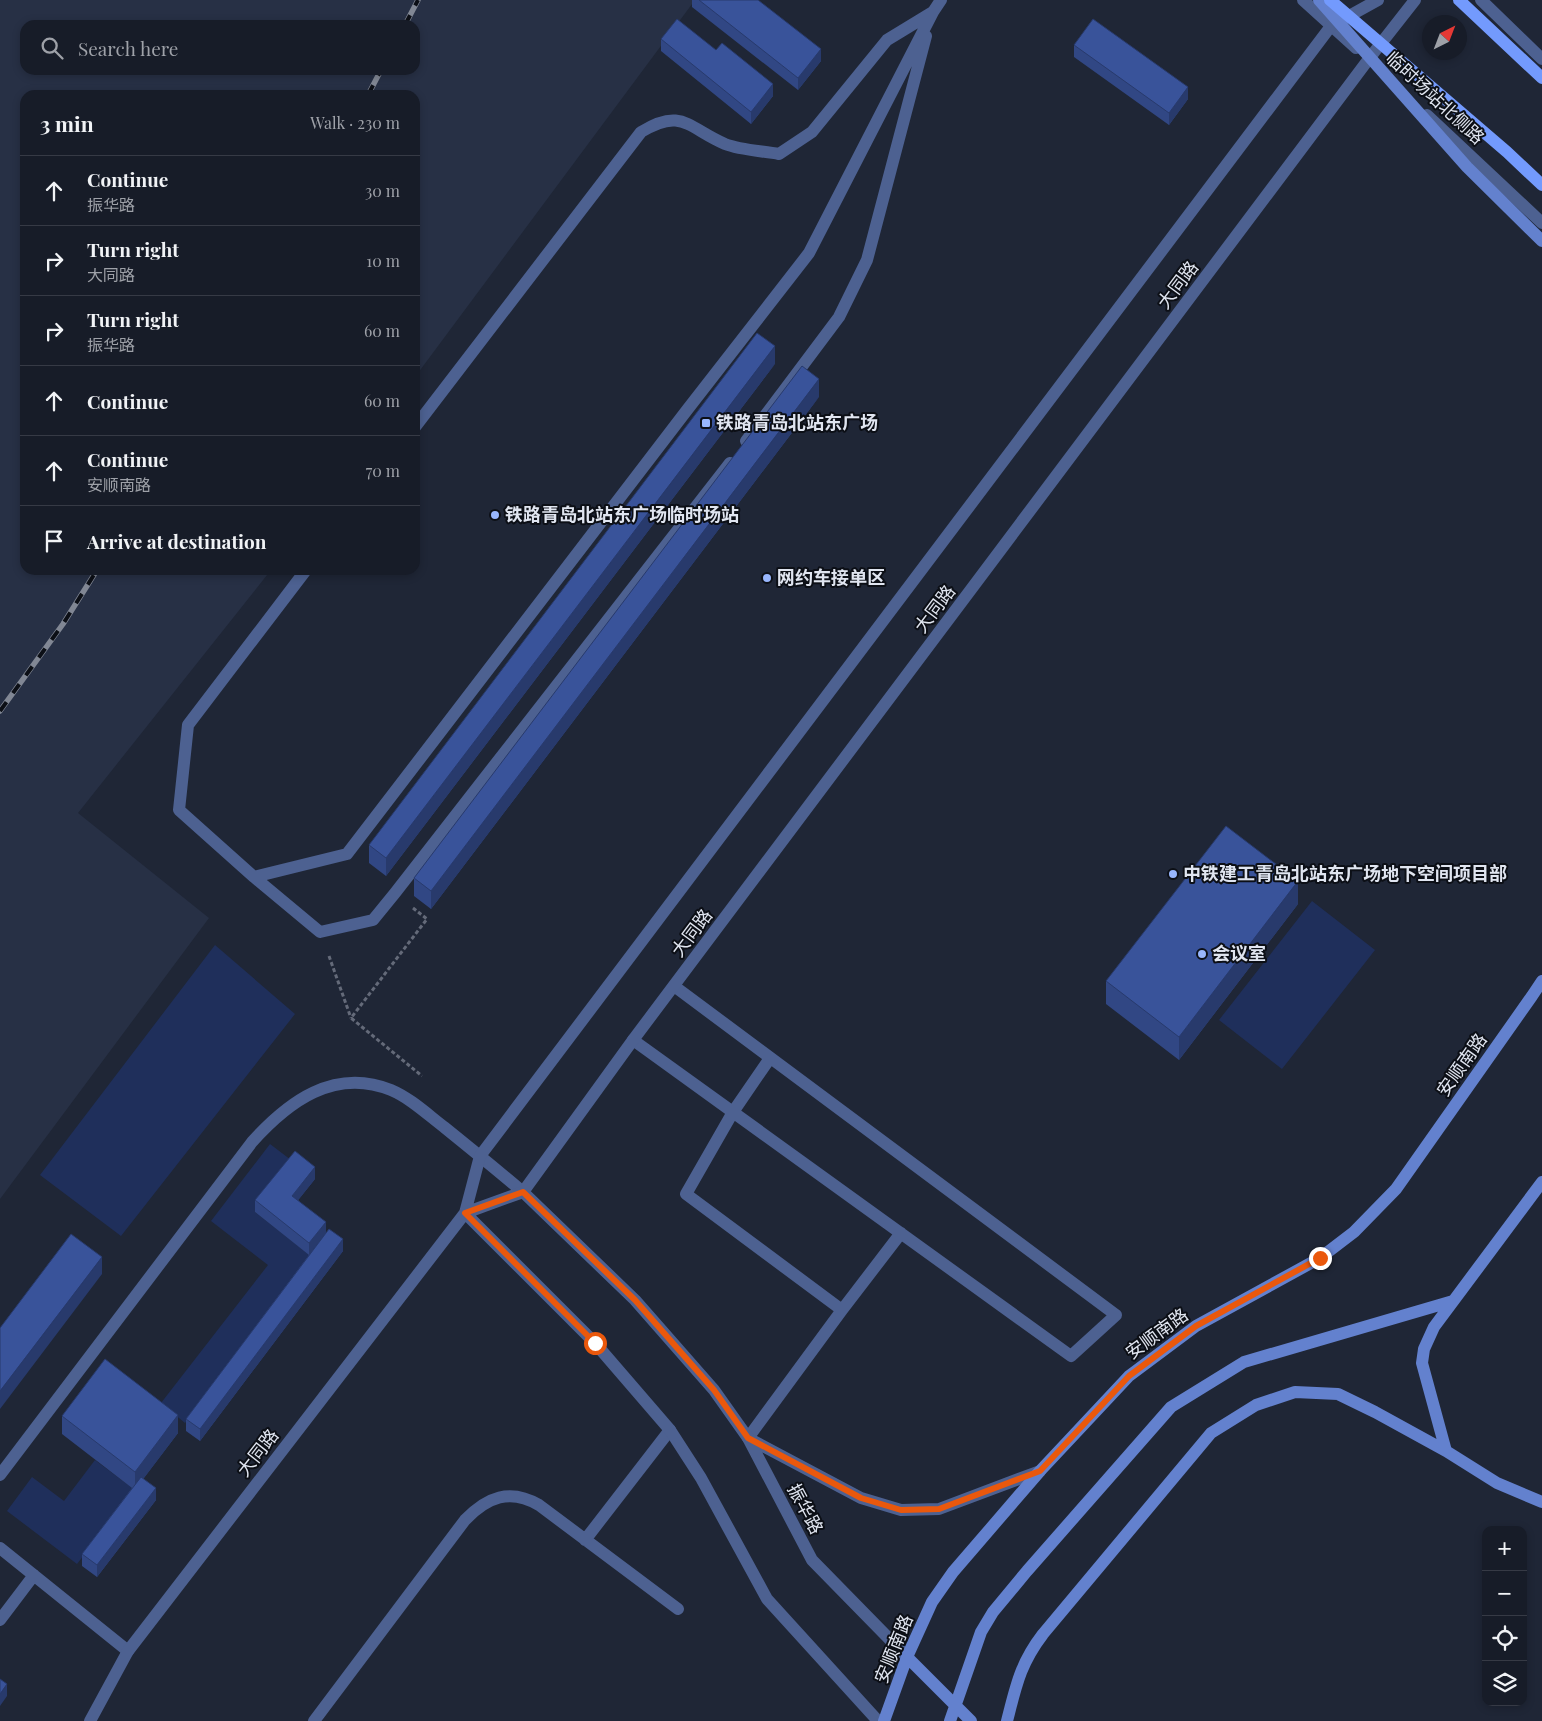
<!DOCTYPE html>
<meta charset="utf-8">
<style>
body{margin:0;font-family:"Playfair Display","Noto Sans SC",serif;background:#202530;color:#f1f3f6}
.controls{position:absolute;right:15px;bottom:15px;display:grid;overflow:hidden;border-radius:10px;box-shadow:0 2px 8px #0003}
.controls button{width:45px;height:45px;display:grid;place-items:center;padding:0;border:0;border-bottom:1px solid #363a45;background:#171c28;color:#f1f3f6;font:25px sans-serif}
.compass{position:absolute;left:1422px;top:15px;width:45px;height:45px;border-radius:50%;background:#171c28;box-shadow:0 2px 8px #0003;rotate:42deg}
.stop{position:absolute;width:15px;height:15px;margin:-11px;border:4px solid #ea580c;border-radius:50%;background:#fff}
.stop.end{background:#ea580c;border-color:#fff;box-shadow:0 1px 5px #0008}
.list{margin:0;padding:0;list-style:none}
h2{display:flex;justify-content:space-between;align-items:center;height:65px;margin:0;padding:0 20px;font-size:21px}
h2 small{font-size:16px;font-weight:400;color:#9ea1a8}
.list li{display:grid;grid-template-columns:32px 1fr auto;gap:15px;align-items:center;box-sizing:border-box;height:70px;padding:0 20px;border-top:1px solid #363a45}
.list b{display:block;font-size:19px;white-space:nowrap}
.list p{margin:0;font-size:16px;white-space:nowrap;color:#9ea1a8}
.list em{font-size:16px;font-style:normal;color:#9ea1a8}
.icon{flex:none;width:28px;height:28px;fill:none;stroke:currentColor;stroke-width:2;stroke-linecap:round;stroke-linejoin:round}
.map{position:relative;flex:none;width:1542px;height:1721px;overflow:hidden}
.search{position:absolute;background:#171c28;box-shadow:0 2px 8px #0003;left:20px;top:20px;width:400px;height:55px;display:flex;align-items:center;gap:12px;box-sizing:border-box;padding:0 18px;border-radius:15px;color:#9ea1a8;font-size:19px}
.panel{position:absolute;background:#171c28;box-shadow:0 2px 8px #0003;left:20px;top:90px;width:400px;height:485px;border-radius:15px}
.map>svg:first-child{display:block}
.built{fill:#273045;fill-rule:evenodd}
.green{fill:#1f2f5b}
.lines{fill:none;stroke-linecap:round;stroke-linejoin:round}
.path{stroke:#646a79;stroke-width:3;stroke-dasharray:4 2.5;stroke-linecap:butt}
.service{stroke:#4d6191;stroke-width:12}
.minor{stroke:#4d6191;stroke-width:12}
.tertiary{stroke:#4d6191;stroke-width:12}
.secondary{stroke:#6381ce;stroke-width:12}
.primary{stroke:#739afd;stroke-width:12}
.rail-casing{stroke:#818794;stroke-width:5.5}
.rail{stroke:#0c0f16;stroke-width:4;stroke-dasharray:11;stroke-linecap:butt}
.secondary-bridge{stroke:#6381ce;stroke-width:12}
.primary-bridge{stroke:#739afd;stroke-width:12}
.wall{fill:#314784}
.shaded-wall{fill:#283a6c}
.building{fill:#39539a;stroke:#283a6c}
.route{stroke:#ea580c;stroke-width:6}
.poi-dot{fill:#98b6fd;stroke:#0c0f16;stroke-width:2}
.labels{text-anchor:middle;stroke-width:4;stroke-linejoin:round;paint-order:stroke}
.street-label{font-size:18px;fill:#e0e5f0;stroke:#0c0f16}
.poi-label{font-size:18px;font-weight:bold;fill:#e0e5f0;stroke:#0c0f16;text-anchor:start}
</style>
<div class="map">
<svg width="1542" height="1721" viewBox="0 0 1542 1721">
<rect width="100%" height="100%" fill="#1f2636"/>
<path class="built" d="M0,0H695L415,377V95H25V570H271L78,813L209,918L0,1199ZM25,25H415V70H25Z"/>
<path class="green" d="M1312,901L1375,950L1282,1069L1219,1020Z
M215,945L295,1014L121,1236L40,1175Z
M270,1144L295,1163L255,1212L312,1257L185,1423L161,1403L268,1265L211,1221Z
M95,1460L135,1490L77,1564L7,1511L32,1477L64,1501Z"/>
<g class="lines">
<path class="path" d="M413,908L427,919L351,1018L422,1076
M329,956L351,1018"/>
<path class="service" d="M415,427L641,132C682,107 688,128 725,144C740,150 763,151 779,154L812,132L887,40L933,12
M746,441L839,317L867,260L926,36
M306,570L188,725L179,810L254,877L347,854L687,410L809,253L933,12L941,0
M254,877L320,932L373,920L395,893L730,463
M633,1040L1071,1356L1116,1315L674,986
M770,1058L733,1112L686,1194L842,1310
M748,1438L842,1310L901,1233
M0,1475L252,1142C288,1102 334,1067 391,1090C410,1098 427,1114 444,1127C470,1148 497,1170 523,1192
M585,1540L670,1430
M0,1548L128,1651
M0,1620L34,1575
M314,1721L465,1520C487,1497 510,1488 539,1505L678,1609"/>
<path class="minor" d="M1303,0L1356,48
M1481,0L1542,59
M1427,115L1542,223"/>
<path class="tertiary" d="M523,1192L635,1300L714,1390L748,1438L812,1560L907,1657
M748,1438L861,1498L901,1510L939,1509L1040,1471
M90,1721L128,1651L465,1213L523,1192L633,1040L1368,60L1415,0
M878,1721L767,1599L701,1478L670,1430L595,1343L465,1213L480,1156L1331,26L1378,0"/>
<path class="secondary" d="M1446,1451L1422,1363L1424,1349L1434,1327L1542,1182
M907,1657L971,1721
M884,1721L907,1657L932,1602L953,1572L1040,1471L1129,1376L1196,1326L1320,1258L1354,1232L1396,1189L1532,996L1542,981
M950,1721L981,1632L993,1612L1027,1571L1171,1407L1244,1362L1453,1301
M1007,1721C1016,1686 1020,1664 1043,1634L1211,1433L1256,1405L1295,1392L1338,1394L1375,1412L1446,1451L1497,1483L1542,1502"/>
<path class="primary" d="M1459,0L1542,78"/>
<g class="rail-casing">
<path id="rail" d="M405,25L418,0
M368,95L381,70
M0,711L63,624L97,570"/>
</g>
<use href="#rail" class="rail"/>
<path class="secondary-bridge" d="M1319,0L1467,167L1542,241"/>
<path class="primary-bridge" d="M1330,0L1507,152L1542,185"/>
</g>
<path class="wall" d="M692,0H758L821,61L798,90L692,7Z
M661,39L773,96L751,124L661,51Z
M1074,45L1188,99L1169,125L1074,57Z
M775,364L386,876L369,863V845Z
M819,397L431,909L414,896V878Z
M1298,904L1179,1060L1106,1004V981Z
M315,1179L298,1200L326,1233L343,1251L200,1441L186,1431V1419L309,1255L255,1212V1200Z
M62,1416L178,1433L143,1479L156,1500L97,1577L82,1566V1554L132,1488L62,1434Z"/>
<path class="shaded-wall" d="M821,49V61L798,90V78Z
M773,84V96L751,124V112Z
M1188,87V99L1169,125V113Z
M775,346V364L386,876V858Z
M819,379V397L431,909V891Z
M1298,881V904L1179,1060V1037Z
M315,1167V1179L292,1208V1196Z
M326,1222V1234L309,1255V1243Z
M343,1239V1251L200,1441V1429Z
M102,1257V1274L0,1409V1391Z
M178,1415V1433L135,1490V1472Z
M156,1488V1500L97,1577V1565Z
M7,1684V1696L0,1706V1694Z"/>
<path class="building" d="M699,0H758L821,49L798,78Z
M677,19L716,50L722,43L773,84L751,112L661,39Z
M1093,19L1188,87L1169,113L1074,45Z
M757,333L775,346L386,858L369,845Z
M802,366L819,379L431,891L414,878Z
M1226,826L1298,881L1179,1037L1106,981Z
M295,1151L315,1167L292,1196L326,1222L309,1243L255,1200Z
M329,1229L343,1239L200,1429L186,1419Z
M71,1234L102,1257L0,1391V1328Z
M105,1359L178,1415L135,1472L62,1416Z
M141,1477L156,1488L97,1565L82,1554Z
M0,1679L7,1684L0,1694Z"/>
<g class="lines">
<path class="route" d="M595,1343L465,1213L523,1192L635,1300L714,1390L748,1438L861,1498L901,1510L939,1509L1040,1471L1129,1376L1196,1326L1320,1258"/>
</g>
<g class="poi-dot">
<rect x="701" y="418" width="10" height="10" rx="2.5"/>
<circle cx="495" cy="515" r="5"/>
<circle cx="767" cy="578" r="5"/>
<circle cx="1173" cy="874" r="5"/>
<circle cx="1202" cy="954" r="5"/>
</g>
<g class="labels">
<g class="street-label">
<text transform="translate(1435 98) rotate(43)" y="6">临时场站北侧路</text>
<text transform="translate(1178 285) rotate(-53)" y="6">大同路</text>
<text transform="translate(935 609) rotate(-53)" y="6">大同路</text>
<text transform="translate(692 933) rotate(-53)" y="6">大同路</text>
<text transform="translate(1462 1065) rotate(-55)" y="6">安顺南路</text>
<text transform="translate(1157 1334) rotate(-36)" y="6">安顺南路</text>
<text transform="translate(258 1453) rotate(-52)" y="6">大同路</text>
<text transform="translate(805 1509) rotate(62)" y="6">振华路</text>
<text transform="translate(894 1649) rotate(-68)" y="6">安顺南路</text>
</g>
<g class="poi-label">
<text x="716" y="429">铁路青岛北站东广场</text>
<text x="505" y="521">铁路青岛北站东广场临时场站</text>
<text x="777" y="584">网约车接单区</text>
<text x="1183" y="880">中铁建工青岛北站东广场地下空间项目部</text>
<text x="1212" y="960">会议室</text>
</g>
</g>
</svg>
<div class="controls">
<button>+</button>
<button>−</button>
<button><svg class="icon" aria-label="locate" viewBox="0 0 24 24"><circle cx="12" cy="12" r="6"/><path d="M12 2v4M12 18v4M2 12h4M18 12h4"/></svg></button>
<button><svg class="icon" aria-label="layers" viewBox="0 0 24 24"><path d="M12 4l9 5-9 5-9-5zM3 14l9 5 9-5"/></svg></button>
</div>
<svg class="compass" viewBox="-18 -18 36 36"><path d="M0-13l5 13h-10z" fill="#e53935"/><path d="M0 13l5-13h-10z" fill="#9ea1a8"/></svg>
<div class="stop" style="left:595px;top:1343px"></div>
<div class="stop end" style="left:1320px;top:1258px"></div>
<div class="search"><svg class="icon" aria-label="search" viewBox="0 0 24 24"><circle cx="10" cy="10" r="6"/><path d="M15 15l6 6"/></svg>Search here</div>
<section class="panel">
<h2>3 min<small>Walk · 230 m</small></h2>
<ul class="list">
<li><svg class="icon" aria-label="ahead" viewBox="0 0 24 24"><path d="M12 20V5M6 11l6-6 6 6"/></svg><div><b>Continue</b><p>振华路</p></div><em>30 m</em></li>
<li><svg class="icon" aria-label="right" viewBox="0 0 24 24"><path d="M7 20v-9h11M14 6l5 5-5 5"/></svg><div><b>Turn right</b><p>大同路</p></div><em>10 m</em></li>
<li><svg class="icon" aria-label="right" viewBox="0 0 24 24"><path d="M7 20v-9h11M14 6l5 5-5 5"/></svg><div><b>Turn right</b><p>振华路</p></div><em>60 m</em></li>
<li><svg class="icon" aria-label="ahead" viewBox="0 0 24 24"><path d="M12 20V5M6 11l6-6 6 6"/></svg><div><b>Continue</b></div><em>60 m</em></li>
<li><svg class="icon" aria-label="ahead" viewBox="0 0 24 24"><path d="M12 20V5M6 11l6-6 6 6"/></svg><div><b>Continue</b><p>安顺南路</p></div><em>70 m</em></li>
<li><svg class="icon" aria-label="arrive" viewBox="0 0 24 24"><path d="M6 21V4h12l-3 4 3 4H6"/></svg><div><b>Arrive at destination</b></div></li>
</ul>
</section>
</div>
